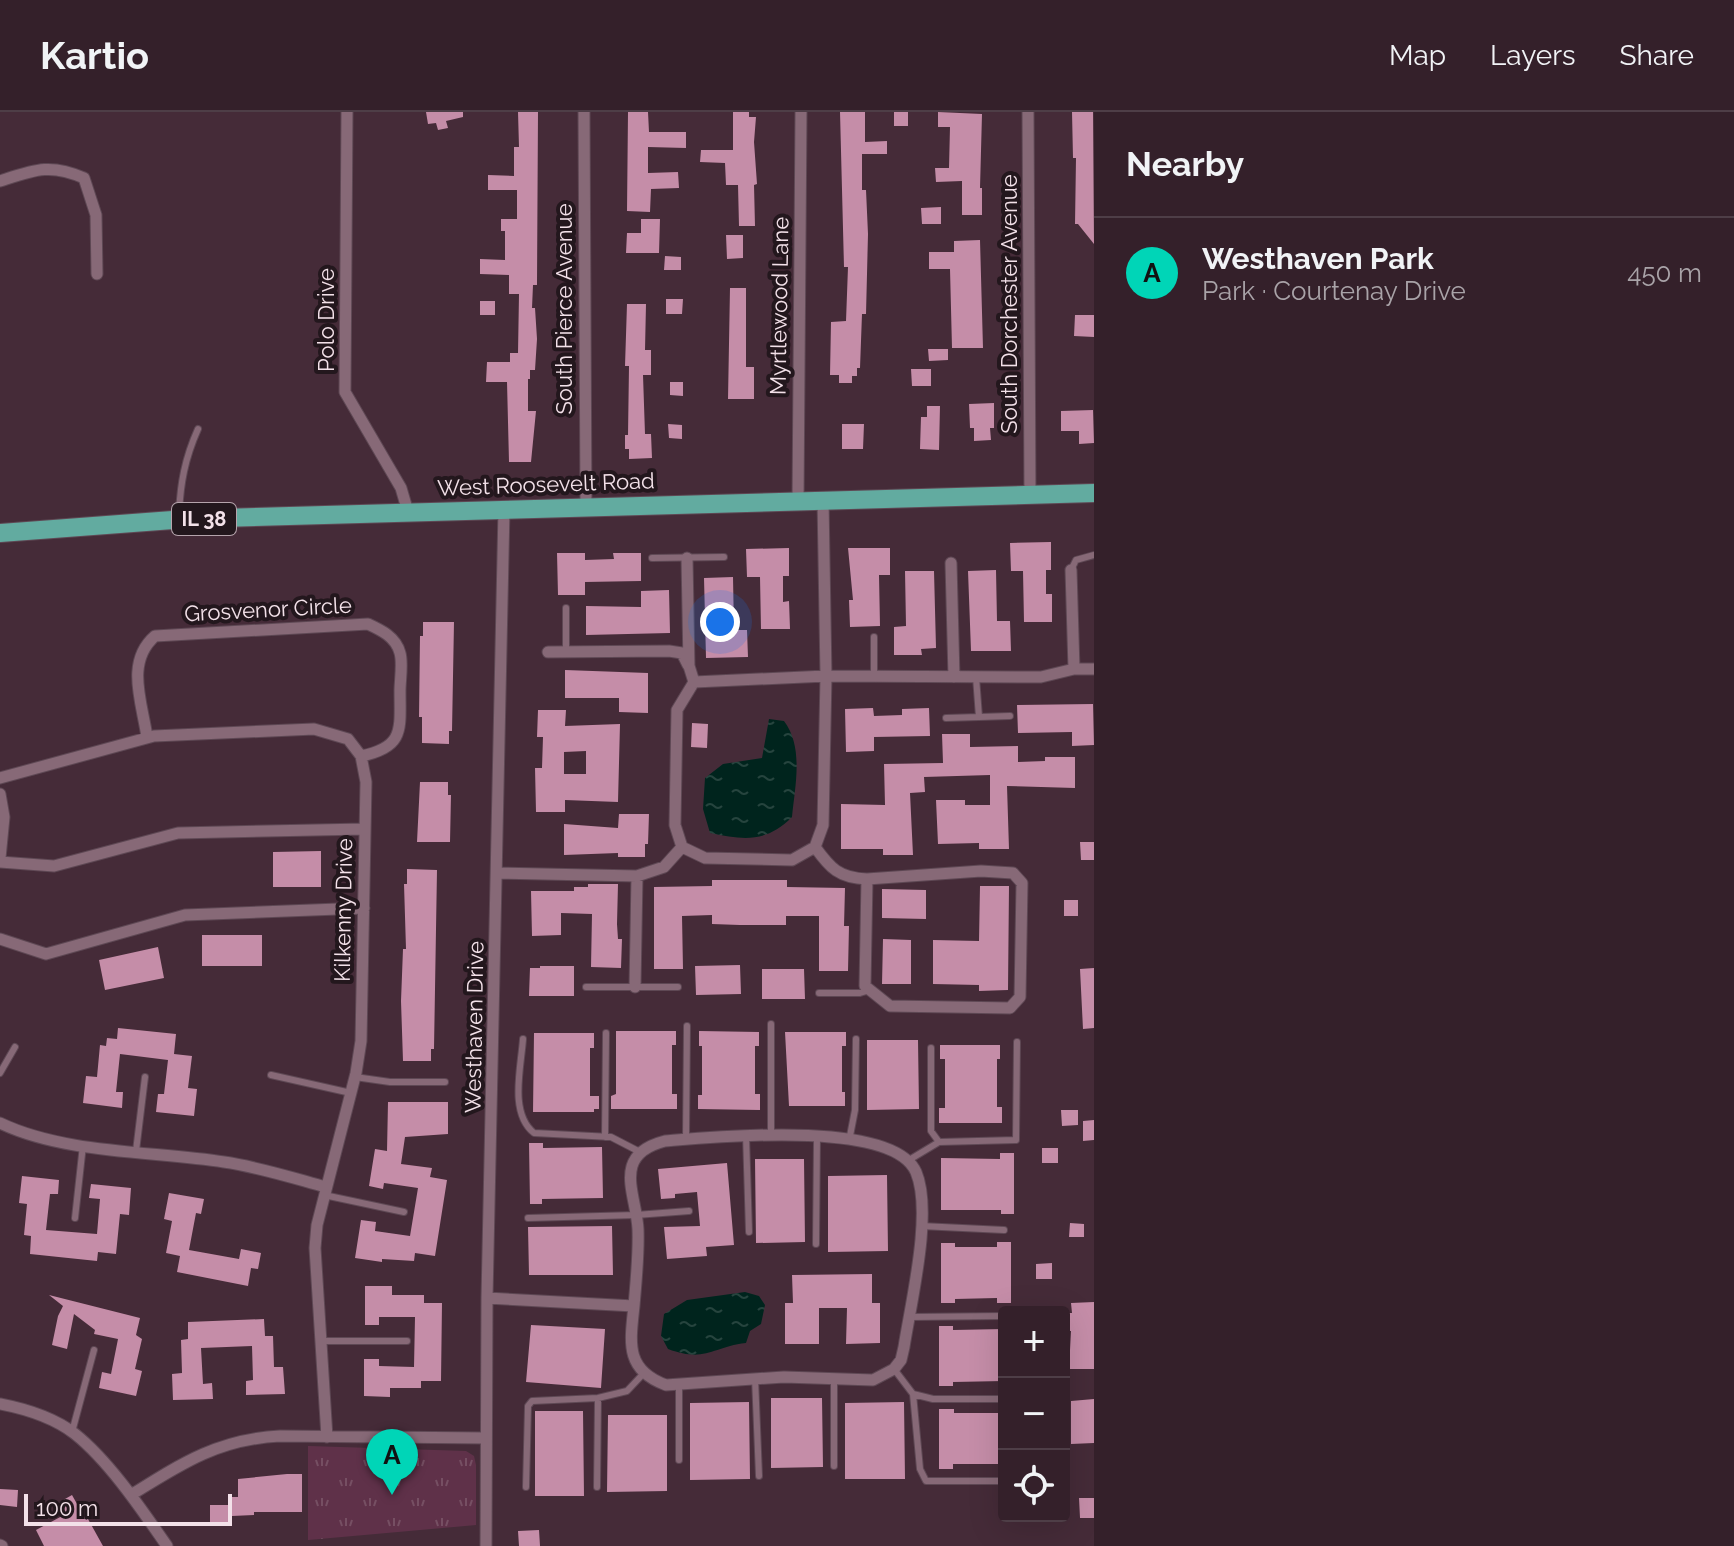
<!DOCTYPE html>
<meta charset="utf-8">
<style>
body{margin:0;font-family:Raleway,sans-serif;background:#3c2832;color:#f1f3f6}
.controls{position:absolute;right:24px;bottom:24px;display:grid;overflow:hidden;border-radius:8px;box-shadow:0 8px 32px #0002}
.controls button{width:72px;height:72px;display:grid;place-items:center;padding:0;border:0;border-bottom:2px solid #4e3e47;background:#34202a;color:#f1f3f6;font:40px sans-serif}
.scale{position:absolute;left:24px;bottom:20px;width:208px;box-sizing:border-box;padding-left:8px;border:4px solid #f3e1e9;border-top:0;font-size:22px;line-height:28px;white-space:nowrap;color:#f3e1e9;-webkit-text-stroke:6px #23171d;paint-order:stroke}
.you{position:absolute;left:720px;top:510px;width:28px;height:28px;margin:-20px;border:6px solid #fff;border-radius:50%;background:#1a73e8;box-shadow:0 0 0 12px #1a73e833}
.badge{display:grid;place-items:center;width:52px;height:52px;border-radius:50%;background:#00d5b7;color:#111;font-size:26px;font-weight:700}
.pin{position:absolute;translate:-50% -66px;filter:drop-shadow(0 2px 4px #0008)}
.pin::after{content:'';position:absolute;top:42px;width:28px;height:24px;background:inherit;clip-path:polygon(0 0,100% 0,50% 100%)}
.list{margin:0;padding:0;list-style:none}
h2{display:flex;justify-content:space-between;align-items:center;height:104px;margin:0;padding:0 32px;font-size:34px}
h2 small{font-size:26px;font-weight:400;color:#a9a3a8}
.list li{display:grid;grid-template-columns:52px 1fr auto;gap:24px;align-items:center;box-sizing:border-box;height:112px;padding:0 32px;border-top:2px solid #4e3e47}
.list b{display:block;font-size:30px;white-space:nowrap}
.list p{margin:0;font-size:26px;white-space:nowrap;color:#a9a3a8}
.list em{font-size:26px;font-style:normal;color:#a9a3a8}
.icon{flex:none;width:44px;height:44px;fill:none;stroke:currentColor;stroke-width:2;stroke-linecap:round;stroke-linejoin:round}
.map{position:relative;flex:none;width:1094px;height:1434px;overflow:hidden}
header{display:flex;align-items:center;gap:48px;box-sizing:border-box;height:112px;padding:0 40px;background:#34202a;border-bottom:2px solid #4e3e47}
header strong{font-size:38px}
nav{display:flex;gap:44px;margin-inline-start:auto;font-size:28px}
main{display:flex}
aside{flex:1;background:#34202a}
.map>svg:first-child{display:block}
.park{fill:url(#park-tufts)}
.water{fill:url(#water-ripples)}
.building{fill:#c58da8;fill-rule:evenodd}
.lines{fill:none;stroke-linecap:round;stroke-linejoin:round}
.lane-casing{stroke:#5e4854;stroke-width:8}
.street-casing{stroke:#5e4854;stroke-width:13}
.primary-casing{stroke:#5e4854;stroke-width:20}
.lane{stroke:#876977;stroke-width:6}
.street{stroke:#876977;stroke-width:11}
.primary{stroke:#62aba0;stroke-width:18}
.labels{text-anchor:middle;stroke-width:8;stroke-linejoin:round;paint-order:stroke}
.shield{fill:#23171d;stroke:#b5a4ac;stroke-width:2}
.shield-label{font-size:20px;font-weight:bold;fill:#f3e1e9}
.street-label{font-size:22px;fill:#f3e1e9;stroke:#23171d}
</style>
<header>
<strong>Kartio</strong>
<nav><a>Map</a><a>Layers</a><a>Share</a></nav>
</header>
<main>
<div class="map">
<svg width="1094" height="1434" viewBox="0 0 1094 1434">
<defs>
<pattern id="park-tufts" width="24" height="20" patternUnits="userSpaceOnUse" patternTransform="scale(2)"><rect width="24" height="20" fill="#5f3149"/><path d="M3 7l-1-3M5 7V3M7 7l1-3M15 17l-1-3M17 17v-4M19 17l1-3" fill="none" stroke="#764f63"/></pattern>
<pattern id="water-ripples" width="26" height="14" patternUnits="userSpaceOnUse" patternTransform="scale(2)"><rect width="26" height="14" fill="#00241d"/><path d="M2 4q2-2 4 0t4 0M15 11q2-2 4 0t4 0" fill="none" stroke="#26443e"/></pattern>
</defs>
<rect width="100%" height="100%" fill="#452b38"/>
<path class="park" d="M308,1334L466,1339L474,1344L476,1353V1413L308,1428Z"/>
<path class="water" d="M769,607L784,609C804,635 795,674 792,705C766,731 744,728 710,721L703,697L705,666L723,652L762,646Z
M745,1180L759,1184L765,1193L761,1212L750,1219L746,1231C712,1235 705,1251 668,1237L661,1224L664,1202L687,1188Z"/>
<path class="building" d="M426,0H463V5L446,9L448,16L438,18L436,11L428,12Z
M518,0H538L537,173H533L532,196H535L537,227L535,258H530V267H528V299H536L531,350H509L507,270H486L487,250H510V241H518L519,182H509V163L480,162V147L505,148V119H501V107H517V78H488V63L514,64V35H519Z
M628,0H648L649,20H686V36L648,35V61L678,60L679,76L651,77L650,100L627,99Z
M733,0H749V5H756L754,30L757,72L754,73L755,114H739L738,73H726L725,51L700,50L701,38H733Z
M840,0H865V30L887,29V42H862V78H866L868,122L866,202H862L860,256H857V264H852V271H839V263H830L831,210L846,209L848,155H844Z
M894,0H908V14H894Z
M938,0L982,2L980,76H982V103H962V69L936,70L935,56H949L950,15H938Z
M1072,0H1093L1094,132L1078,112H1075L1076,46H1073Z
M941,95V112H922L921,96Z
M641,107H660L659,141H626L627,121H641Z
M726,123H743V146L727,147Z
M980,128L983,236H952L950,157H929V140H954V129Z
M665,144L681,145V158H664Z
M730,176H746V255H754V287H728Z
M666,187H683L682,202H666Z
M480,189H495V203H480Z
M627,192H646L645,238H651V263H643L645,322H651L652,346L629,347V337H625V323H628L629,254H625Z
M1075,203H1094V225L1074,224Z
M928,237H948V248L929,249Z
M911,257H931V274H912Z
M670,270H683V284L670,283Z
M994,291V316H990L991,328L974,329V316H970L969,292Z
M927,294H940L939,338L920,337L921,305H927Z
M1093,298L1094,331L1079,332V319H1061V299Z
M668,312L682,313V327L669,326Z
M842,312H864L863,337H842Z
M1051,430V458H1046V482H1052V510H1024L1023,459H1011L1010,431Z
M789,436V464H783V490L789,489L790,517H761L760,465H747L746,437Z
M848,436H890V463H879L880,514L850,515L849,488H853Z
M557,441H585V448L614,447L613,441H641V469L585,470V483H558Z
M996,458L997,509H1010L1011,539H971L968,459Z
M905,459H934L936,536L921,537L922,543H894V515L906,514Z
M733,465L734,518H747L748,545L706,546L704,466Z
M669,478L670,521L586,523V494L641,495V479Z
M423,510H454L452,619H449V632L422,631V605H419L420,524H423Z
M565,558L648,561V601L619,600V586H565Z
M1093,592L1094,633L1072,634V620L1018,621L1017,593Z
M873,596L874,604L902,603V597L929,596L930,624L874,625V639L846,640L845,597Z
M538,598H566L565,614L620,612L618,690L565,688V700H536L535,656H542L543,625H537ZM586,639V662H564V640Z
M692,611L708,612L707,636L691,635Z
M942,622H970V635L1018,634V650L1045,649V645H1075V676L1007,674L1009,737H979V731L938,732L936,688H965V693H990V663L924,665L925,680L910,681L913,743H883V737H841V692L885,693L884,652L943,651Z
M420,670H448V683H451L450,730H417Z
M619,702H649L648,732H645V745H618V741L564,743V712L618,716Z
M1080,730H1094V748H1081Z
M321,739V775H273V740Z
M407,757L437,758L434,937H431V949H403L401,889L403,837H406L404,772H407Z
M712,768H787V775L845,776L844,814H849L848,859H819V804H786V813H740L712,812V803L682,804L683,857H654V775L712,774Z
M588,772H618L617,812L618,827H622L621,856L591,855L592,802L561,801V823L532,824L531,779H574V775H588Z
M980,774H1009L1008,878L979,879V873L933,872V828L979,829Z
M882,777L926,778V807L882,806Z
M1064,788H1078V804H1064Z
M202,823H262V854H202Z
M883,827L911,828V872H882Z
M158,835L164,866L105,878L99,848Z
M740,853L741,882L696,883L695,854Z
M540,854H574V884H529L530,856H540Z
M1094,856V916L1083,917L1080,857Z
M762,857H804L805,887H762Z
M118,916L176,922L174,942L192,944L188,976L197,977L194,1004L156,1000L158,982H164L168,948L120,942L116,980H123L122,996L83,991L86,964L97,965L100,933L106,934L107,926L117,927Z
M616,919H676V933H672V982H677V997H611V984L616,982Z
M699,919L759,920V934H755V982H760V998L698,997V983H702V934H699Z
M785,920H846V934H842V980H845V994H789Z
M534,921H594V936H590V984H599V997H594V1000H533Z
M867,928H918L919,997L867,998Z
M940,933H1000V947H997V995H1002V1011H939V996H945V947H940Z
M388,990H448V1022L405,1025L401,1052L432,1056L430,1065L447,1068L435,1144L415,1141L414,1149L382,1147V1150L355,1146L361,1108L376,1110L375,1119L410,1124L418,1076L384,1071L383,1077L369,1074L375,1037L387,1039Z
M1061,998H1078V1013L1062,1014Z
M1094,1008V1028L1083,1029V1009Z
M529,1031H543V1036L602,1035L603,1086L542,1087V1092H530Z
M1042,1036H1058V1051H1042Z
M1000,1041H1014V1102H1001V1098H941V1046L1000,1047Z
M755,1047H804L805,1130L756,1131Z
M727,1051L734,1133L706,1135L707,1144L667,1147L664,1115L700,1114L697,1080L675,1082V1086L661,1087L658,1057Z
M887,1063L888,1139L828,1140V1064Z
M22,1064L59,1068L58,1082H50L46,1118L97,1122L100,1087L89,1086L91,1072L131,1076L129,1103L120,1102L116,1142L98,1140L97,1149L30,1142L31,1124L24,1123L27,1092L19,1091Z
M169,1081L204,1087L201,1102L196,1101L189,1138L239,1147L241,1137L261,1141L258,1157L251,1156L248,1174L177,1160L180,1144L166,1141L172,1109L164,1107Z
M1070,1111L1084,1112V1125H1069Z
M612,1114L613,1163H529L528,1115Z
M997,1130H1011V1191H997V1186L955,1187V1191H941V1131H955V1135H997Z
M1052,1151V1167H1036V1152Z
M872,1162V1191H880V1231L846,1232L847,1196H819V1232H785V1191H793L792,1163Z
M365,1174H392V1183H424V1191H442L441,1269H421V1276H390V1285L364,1284V1247H379V1254L414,1255L415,1205H379V1213H365Z
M49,1183L140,1206L136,1223L142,1227L135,1257L142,1259L136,1284L99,1276L102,1260L111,1262L118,1227L94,1222L95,1218L74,1202L67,1237L52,1233L58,1204L63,1194Z
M1094,1190V1257H1069L1071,1219H1066V1201H1072L1071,1191Z
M264,1207L265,1224H273L274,1255H283L285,1282L246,1283V1269L253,1268L252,1234L201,1236L203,1272L212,1271L213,1287L173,1288L172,1262L182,1261L181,1228L188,1227V1210Z
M531,1213L605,1217L601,1276L526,1270Z
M939,1214H953V1218L1004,1217V1269L953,1270V1274H939Z
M771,1286H822L823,1355L771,1356Z
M1094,1287V1331L1071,1332V1289Z
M749,1290L750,1367L690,1368V1291Z
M904,1290L905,1367H845V1291Z
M939,1297H954V1301H1004V1352H953V1357H939Z
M535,1299H583L584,1384H535Z
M608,1303H667V1379L607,1380Z
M287,1362H302V1400H254V1403L232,1404V1411H210V1393H232V1385H238V1367Z
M0,1377L18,1378L17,1395L0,1393Z
M72,1383L86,1408L88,1407L103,1434H44L36,1418L64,1403L58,1391Z
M1079,1386H1094V1406H1080Z
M539,1418L540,1434H519L518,1419Z"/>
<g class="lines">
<g class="lane-casing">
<path id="lane" d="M179,404C180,372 185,346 198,317
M652,446L724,445
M1071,458L1076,448L1094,443
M566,496V540
M874,525V565
M979,605L1010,604
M946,606L979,605L976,565
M586,875H678
M819,881H860L870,878
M771,912V1022
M523,927C521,956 509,1001 534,1021L611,1025L640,1040
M931,936V1019L939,1030
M0,961L15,935
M271,963L351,981
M355,965L390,970H445
M746,1023L749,1120
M605,1025L606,921
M686,1027L687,914
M849,1029L855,998L856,927
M136,1039L145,965
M909,1048L939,1030L1016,1028L1017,930
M324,1083L404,1100
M75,1106L83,1033
M528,1106L636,1103L689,1099
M921,1114L1004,1118
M816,1132L817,1024
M909,1205L1004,1204
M321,1229H407
M894,1257L913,1282L920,1357L926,1369H1004
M755,1266L759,1364
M834,1267V1354
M913,1282L933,1287H1004
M72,1320L94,1238
M679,1348V1273
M526,1375L528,1294L532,1289L598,1286L627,1279L644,1261
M597,1375L598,1286"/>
</g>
<g class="street-casing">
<path id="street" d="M347,0L345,280L401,376L408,400
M584,0L586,394
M1028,0L1030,383
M0,69C34,58 50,51 84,66L96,103L97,162
M798,389L801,0
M687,446L689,554L694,570L826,564L1041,565L1074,557H1094
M951,451L954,565
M1071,458L1074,557
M548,540L669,539L682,541L688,553
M694,570L677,598L675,713L682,735L705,746L792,748L815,735L823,713L826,564L823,388
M147,625C142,590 125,550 155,524L368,512C381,518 396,525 400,541C403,551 400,568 400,579C400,617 405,635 361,644
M0,666L154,624L314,617L348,627L361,644L366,670L361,929L356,961L317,1113L315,1136L327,1325
M0,682L4,705L0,746
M815,735C830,756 839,766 867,767L865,874L890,894L1010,896L1020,885L1022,771L1013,761L981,759L867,767
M0,750L54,754L178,721L364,717
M498,761L637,764
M0,827L46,842L185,803L364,796
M635,875L637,764L664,755L682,735
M0,1011C65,1042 153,1039 224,1050C259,1055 293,1066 326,1075
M487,1186L634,1194C630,1231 625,1258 666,1273L784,1265L873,1268L894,1257L901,1248L904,1235C911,1190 933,1100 916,1060C893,1007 714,1025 665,1029C611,1043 636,1081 638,1117C639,1143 636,1169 634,1194
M0,1292C26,1297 53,1305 75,1322C109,1349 142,1398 167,1434
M131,1383C182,1351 219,1327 280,1324L485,1326
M0,1433L2,1434
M486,1434L487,1186L504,397"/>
</g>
<g class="primary-casing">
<path id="primary" d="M0,421L186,407L1094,381"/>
</g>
<use href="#lane" class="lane"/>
<use href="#street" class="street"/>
<use href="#primary" class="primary"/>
</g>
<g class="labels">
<rect class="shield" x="172" y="391" width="64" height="32" rx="6"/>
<g class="shield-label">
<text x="204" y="414">IL 38</text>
</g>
<g class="street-label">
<text transform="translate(1009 192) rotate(-90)" y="8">South Dorchester Avenue</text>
<text transform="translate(779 194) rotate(-89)" y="8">Myrtlewood Lane</text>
<text transform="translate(564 197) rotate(-90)" y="8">South Pierce Avenue</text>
<text transform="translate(326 208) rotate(-90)" y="8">Polo Drive</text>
<text transform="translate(546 372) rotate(-2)" y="8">West Roosevelt Road</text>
<text transform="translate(268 497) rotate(-3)" y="8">Grosvenor Circle</text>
<text transform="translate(343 798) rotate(-89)" y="8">Kilkenny Drive</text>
<text transform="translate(474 915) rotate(-89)" y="8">Westhaven Drive</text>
</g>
</g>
</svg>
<div class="controls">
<button>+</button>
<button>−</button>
<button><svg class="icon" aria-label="locate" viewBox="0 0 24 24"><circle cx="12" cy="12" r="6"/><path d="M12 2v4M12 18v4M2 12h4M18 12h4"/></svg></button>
</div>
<div class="scale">100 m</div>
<div class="you"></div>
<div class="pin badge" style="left:392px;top:1383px">A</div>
</div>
<aside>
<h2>Nearby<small></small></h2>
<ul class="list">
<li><span class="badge">A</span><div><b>Westhaven Park</b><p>Park · Courtenay Drive</p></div><em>450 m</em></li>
</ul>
</aside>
</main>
